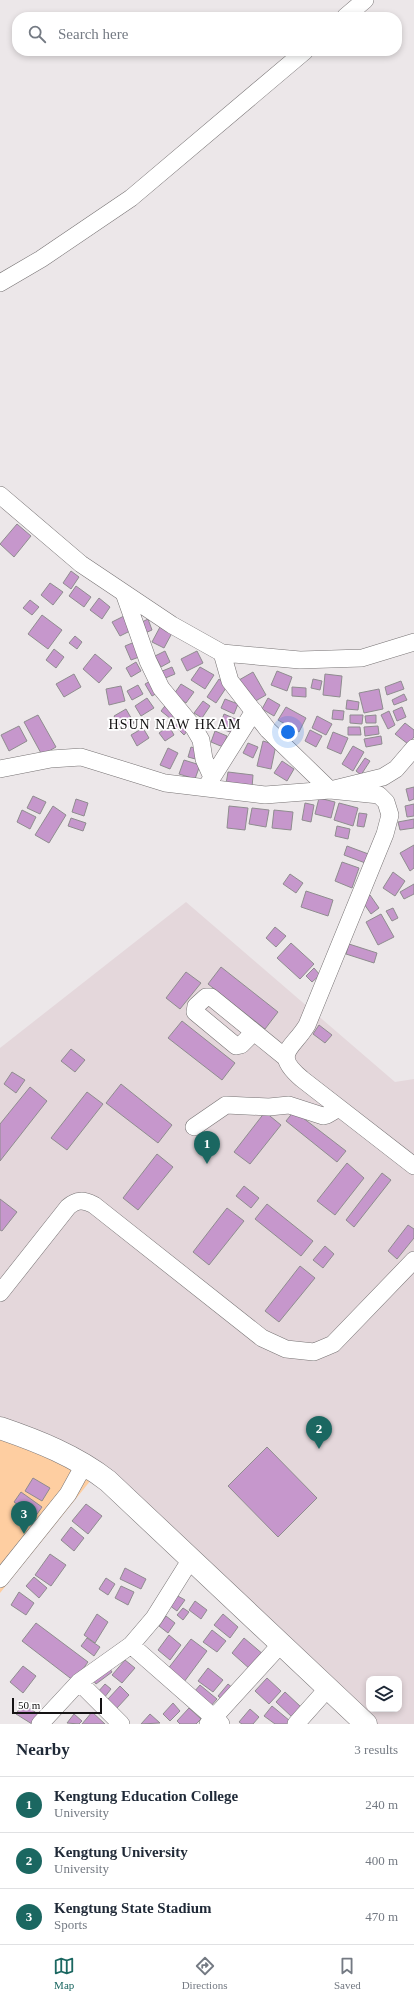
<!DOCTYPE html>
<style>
body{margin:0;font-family:"Times New Roman",serif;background:#f6f6f7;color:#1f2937}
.controls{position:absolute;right:12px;bottom:12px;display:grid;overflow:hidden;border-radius:8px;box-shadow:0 2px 6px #0003}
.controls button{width:36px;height:36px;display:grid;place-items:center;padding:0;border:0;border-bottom:1px solid #e0e1e3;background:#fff;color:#1f2937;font:20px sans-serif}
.scale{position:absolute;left:12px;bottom:10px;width:90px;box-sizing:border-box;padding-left:4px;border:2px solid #151314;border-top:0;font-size:11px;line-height:14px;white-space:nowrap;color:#151314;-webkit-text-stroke:3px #fff;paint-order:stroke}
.you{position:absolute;left:288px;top:732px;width:14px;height:14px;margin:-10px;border:3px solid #fff;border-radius:50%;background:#1a73e8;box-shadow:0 0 0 6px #1a73e833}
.badge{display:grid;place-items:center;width:26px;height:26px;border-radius:50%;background:#1b6761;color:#fff;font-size:13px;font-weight:700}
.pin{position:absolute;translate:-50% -33px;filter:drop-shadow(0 1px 2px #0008)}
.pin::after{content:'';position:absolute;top:21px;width:14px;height:12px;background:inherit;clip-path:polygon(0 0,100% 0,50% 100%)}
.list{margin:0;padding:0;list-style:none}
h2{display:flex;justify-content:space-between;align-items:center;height:52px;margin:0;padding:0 16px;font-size:17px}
h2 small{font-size:13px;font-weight:400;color:#747a83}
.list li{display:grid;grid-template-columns:26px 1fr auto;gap:12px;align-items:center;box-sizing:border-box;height:56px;padding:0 16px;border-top:1px solid #e0e1e3}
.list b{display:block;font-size:15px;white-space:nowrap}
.list p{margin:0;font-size:13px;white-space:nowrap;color:#747a83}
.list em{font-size:13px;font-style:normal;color:#747a83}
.icon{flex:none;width:22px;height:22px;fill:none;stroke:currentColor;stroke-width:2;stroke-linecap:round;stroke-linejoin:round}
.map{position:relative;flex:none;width:414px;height:1724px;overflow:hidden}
.search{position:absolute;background:#fff;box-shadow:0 2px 6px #0003;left:12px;right:12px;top:12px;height:44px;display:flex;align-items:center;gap:10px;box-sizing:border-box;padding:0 14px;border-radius:16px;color:#747a83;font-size:15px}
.sheet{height:220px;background:#fff}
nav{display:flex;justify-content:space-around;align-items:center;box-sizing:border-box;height:56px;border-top:1px solid #e0e1e3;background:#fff;font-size:11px;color:#747a83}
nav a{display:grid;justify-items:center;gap:2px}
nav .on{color:#1b6761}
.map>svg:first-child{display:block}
.built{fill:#e4d7db;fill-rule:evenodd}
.green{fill:#fecea1}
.building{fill:#c697cc;stroke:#8f8c8f}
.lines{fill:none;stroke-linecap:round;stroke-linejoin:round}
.minor-casing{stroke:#777374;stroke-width:18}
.highway-casing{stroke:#777374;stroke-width:23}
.minor{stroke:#fff;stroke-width:17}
.highway{stroke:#fff;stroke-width:22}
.labels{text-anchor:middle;stroke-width:3.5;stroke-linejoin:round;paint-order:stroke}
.quarter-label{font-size:14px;letter-spacing:1px;fill:#151314;stroke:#fff}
</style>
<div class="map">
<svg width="414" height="1724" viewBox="0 0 414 1724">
<rect width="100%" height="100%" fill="#ece7e9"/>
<path class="built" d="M186,902L395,1082L414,1079V1724H373L95,1475L0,1434V1048ZM369,1679H399V1709H369Z"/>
<path class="green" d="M0,1434L95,1475L0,1593Z"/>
<path class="building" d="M17,524L31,536L14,557L0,544Z
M71,571L79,577L71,589L63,583Z
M50,583L63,592L53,605L41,595Z
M76,586L91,597L84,607L69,596Z
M99,598L110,607L102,619L90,610Z
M30,600L39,607L32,615L23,608Z
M42,615L62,630L48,649L28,634Z
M126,615L134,629L120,636L112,622Z
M148,619L152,630L145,633L140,623Z
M160,627L172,633L164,648L152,642Z
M75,636L82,642L77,649L69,643Z
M137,641L142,656L131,660L125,646Z
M54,649L64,657L56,668L46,660Z
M165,651L170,662L161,667L155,656Z
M197,651L203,663L187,671L181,659Z
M95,654L112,668L99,683L83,669Z
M136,662L141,671L131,677L126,668Z
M172,667L175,674L163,679L160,672Z
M200,667L214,675L205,689L191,680Z
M277,671L292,677L287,691L271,685Z
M253,672L266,695L252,703L239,680Z
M74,674L81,687L64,697L56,684Z
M325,674L342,676L340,697L323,695Z
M154,679L161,691L152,696L145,684Z
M219,679L228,685L216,703L207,697Z
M313,679L322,681L320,690L311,688Z
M401,681L404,689L387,695L385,687Z
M181,684L194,692L186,703L174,694Z
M138,685L143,694L132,700L127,691Z
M121,686L125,701L109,705L106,689Z
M292,687L306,688V697L292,696Z
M379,689L383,709L364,713L359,693Z
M404,694L407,700L394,705L392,700Z
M147,698L154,708L141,716L135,706Z
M268,698L280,705L274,716L262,709Z
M225,699L238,704L234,714L221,708Z
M347,700L359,702L358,710L346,709Z
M203,701L210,706L202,718L194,713Z
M168,702L178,710L171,719L161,711Z
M286,707L306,718L299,732L278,720Z
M402,707L406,717L397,721L393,711Z
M126,709L134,723L122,730L114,716Z
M333,710L344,711L343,720L332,719Z
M389,711L395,725L388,729L381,715Z
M224,714L238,720L233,733L219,728Z
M38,715L56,747L42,755L24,722Z
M350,715H363L362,724L350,723Z
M376,715V723H366L365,716Z
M317,716L332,724L326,735L312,728Z
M180,720L189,729L184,735L175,726Z
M405,723L414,730V737L408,744L395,734Z
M19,726L27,741L9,751L1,735Z
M169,726L174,735L165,741L159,733Z
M378,726L379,734L365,736L364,727Z
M348,727H360L361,735H348Z
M143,728L149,738L137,746L131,735Z
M310,730L322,736L316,747L305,741Z
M215,731L227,736L223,747L211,742Z
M333,732L348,738L341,754L327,748Z
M381,736L382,744L366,747L364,739Z
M263,741L276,745L271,769L257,766Z
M248,743L258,747L253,758L243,753Z
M353,746L364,752L353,771L342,764Z
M191,747L201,750L199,760L188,757Z
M168,748L178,753L170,769L160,765Z
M365,758L370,761L361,775L356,771Z
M184,760L200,765L195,779L179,774Z
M282,761L294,769L287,781L274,773Z
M228,772L253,775L252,788L226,784Z
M414,787V799L409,801L406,789Z
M33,796L46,802L40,814L27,808Z
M319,798L335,802L331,818L315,814Z
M76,799L88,803L84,816L72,812Z
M305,803L314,805L311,822L302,820Z
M339,803L358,808L353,826L334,820Z
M414,804V816L407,817L405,806Z
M53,806L66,815L49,843L35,835Z
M229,806L248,808L245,830L227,828Z
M252,808L269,810L266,827L249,824Z
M22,810L36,817L30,829L17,822Z
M274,810L293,812L291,830L272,828Z
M359,813L367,814L364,827L357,826Z
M71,818L86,823L83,831L68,826Z
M414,819V828L400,830L398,822Z
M337,826L350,829L348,839L335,836Z
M414,845V868L410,871L400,853Z
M347,846L371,855L368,864L344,855Z
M342,862L359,868L352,888L335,881Z
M393,872L405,881L395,896L383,888Z
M290,874L303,883L296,893L283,884Z
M414,884V894L404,899L400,892Z
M306,891L333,900L328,916L301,907Z
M370,895L379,908L371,914L362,901Z
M393,908L398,918L392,921L386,911Z
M381,914L394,937L378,945L366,922Z
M275,927L286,936L276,947L266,938Z
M291,943L314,964L300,979L277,958Z
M349,944L377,953L374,963L346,954Z
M221,967L278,1012L265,1029L208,984Z
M314,968L320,975L312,982L306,976Z
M186,972L201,983L180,1009L166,998Z
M182,1021L235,1063L222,1080L168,1038Z
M319,1025L332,1035L325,1043L313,1034Z
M71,1049L85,1060L75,1072L61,1061Z
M12,1072L25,1080L16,1093L4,1084Z
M121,1084L172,1125L158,1143L106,1103Z
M30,1087L47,1101L0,1161V1124Z
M87,1092L103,1104L67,1150L51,1138Z
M294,1111L346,1151L337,1162L286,1121Z
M265,1112L281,1125L250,1164L234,1152Z
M157,1154L173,1167L138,1210L123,1198Z
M347,1163L364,1178L335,1215L317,1201Z
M382,1173L391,1180L354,1227L346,1220Z
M244,1186L259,1198L251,1208L236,1196Z
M0,1199L17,1212L2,1231L0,1230Z
M267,1204L313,1241L301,1256L255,1219Z
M227,1208L244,1221L209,1265L193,1252Z
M408,1225L414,1229V1238L397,1259L388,1251Z
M325,1246L334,1254L323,1268L313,1260Z
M300,1266L315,1278L279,1322L265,1311Z
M267,1447L317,1498L278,1537L228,1486Z
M33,1478L50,1488L42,1501L25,1491Z
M21,1492L42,1507L35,1517L14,1502Z
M86,1504L102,1516L88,1534L72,1521Z
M71,1527L84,1538L74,1551L61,1540Z
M50,1554L66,1565L51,1586L35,1575Z
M125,1568L146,1579L141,1589L120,1579Z
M34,1577L47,1588L39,1598L26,1586Z
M106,1578L115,1584L108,1595L99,1589Z
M121,1586L134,1592L128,1605L115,1598Z
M19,1592L34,1603L26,1615L11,1605Z
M176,1595L185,1600L177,1611L169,1605Z
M195,1601L207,1610L201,1619L189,1610Z
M183,1608L189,1612L183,1620L177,1615Z
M97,1614L108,1622L95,1643L84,1635Z
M223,1614L238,1627L230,1638L214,1625Z
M166,1616L175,1623L168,1633L159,1626Z
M36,1623L88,1662L74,1681L22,1641Z
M212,1630L226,1641L217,1652L203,1642Z
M169,1635L181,1645L170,1660L158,1650Z
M87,1638L100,1647L94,1656L81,1646Z
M244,1638L264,1655L251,1670L232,1653Z
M191,1639L207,1651L184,1682L167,1670Z
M125,1660L135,1668L122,1683L112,1675Z
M23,1666L36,1676L23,1693L10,1682Z
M108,1666L112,1672L96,1684L91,1678Z
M208,1668L223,1680L213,1692L198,1681Z
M267,1678L281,1691L269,1704L255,1691Z
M105,1684L111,1689L104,1698L97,1693Z
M228,1684L235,1690L225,1702L218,1696Z
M200,1685L217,1699L210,1707L194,1692Z
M120,1686L129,1695L117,1708L108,1699Z
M285,1692L301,1707L292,1717L276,1702Z
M23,1703L39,1715L32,1724L16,1714Z
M173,1703L180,1711L170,1721L163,1714Z
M272,1706L290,1721L287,1724H275L264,1716Z
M189,1708L201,1719L196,1724H180L177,1721Z
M250,1709L259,1717L253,1724H242L239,1722Z
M92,1712L105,1724H82Z
M74,1714L82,1721L79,1724L67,1723Z
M150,1714L160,1723L141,1724Z"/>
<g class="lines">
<g class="minor-casing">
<path id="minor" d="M345,17L365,0
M0,283L41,259L131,198L305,51
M0,495L81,564L172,625L222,653L300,660L362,658L414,642
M124,593L148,661L161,688L194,728L201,740L204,759L212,777
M222,653L230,681L268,730L330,790L379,795L386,802L390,815L385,834L307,1025C293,1049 271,1053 302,1079L414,1166
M0,769L51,759L81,757L165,783L265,795L330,790L383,777L396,769L414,748
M208,784L254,711
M254,1032L241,1045L236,1046L195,1012L196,1006L206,997H211L286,1058
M194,1127L226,1105L269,1107L289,1105L323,1116L327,1115L339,1108
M0,1293L68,1207C77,1199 84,1200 94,1205L262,1338L286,1349L314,1352L326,1347L333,1344L414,1260
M0,1579L68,1494L79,1474L89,1466
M131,1645L221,1724
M79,1682L121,1724
M40,1724L79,1682L131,1645L154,1618L191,1559
M208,1724L281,1644
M296,1724L328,1688"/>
</g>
<g class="highway-casing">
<path id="highway" d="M0,1428C38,1441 76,1456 108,1481L366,1724"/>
</g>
<use href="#minor" class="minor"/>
<use href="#highway" class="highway"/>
</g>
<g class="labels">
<g class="quarter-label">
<text x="175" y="729">HSUN NAW HKAM</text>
</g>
</g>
</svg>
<div class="controls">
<button><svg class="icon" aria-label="layers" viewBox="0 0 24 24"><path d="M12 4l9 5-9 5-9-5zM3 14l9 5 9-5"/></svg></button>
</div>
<div class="scale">50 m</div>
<div class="you"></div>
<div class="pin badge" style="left:207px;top:1164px">1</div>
<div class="pin badge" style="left:319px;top:1449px">2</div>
<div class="pin badge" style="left:24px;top:1534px">3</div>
<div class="search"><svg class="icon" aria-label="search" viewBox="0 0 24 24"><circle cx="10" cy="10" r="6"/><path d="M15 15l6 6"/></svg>Search here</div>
</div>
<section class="sheet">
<h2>Nearby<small>3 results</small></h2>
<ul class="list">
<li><span class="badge">1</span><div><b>Kengtung Education College</b><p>University</p></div><em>240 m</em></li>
<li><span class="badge">2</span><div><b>Kengtung University</b><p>University</p></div><em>400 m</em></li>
<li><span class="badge">3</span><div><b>Kengtung State Stadium</b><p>Sports</p></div><em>470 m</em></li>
</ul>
</section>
<nav>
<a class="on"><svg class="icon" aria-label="map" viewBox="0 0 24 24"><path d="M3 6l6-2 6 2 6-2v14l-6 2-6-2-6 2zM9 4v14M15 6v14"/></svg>Map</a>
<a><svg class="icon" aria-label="directions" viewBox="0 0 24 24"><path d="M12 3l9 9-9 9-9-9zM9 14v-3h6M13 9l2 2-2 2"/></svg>Directions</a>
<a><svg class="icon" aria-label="saved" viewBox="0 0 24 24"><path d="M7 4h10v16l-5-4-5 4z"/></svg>Saved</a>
</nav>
